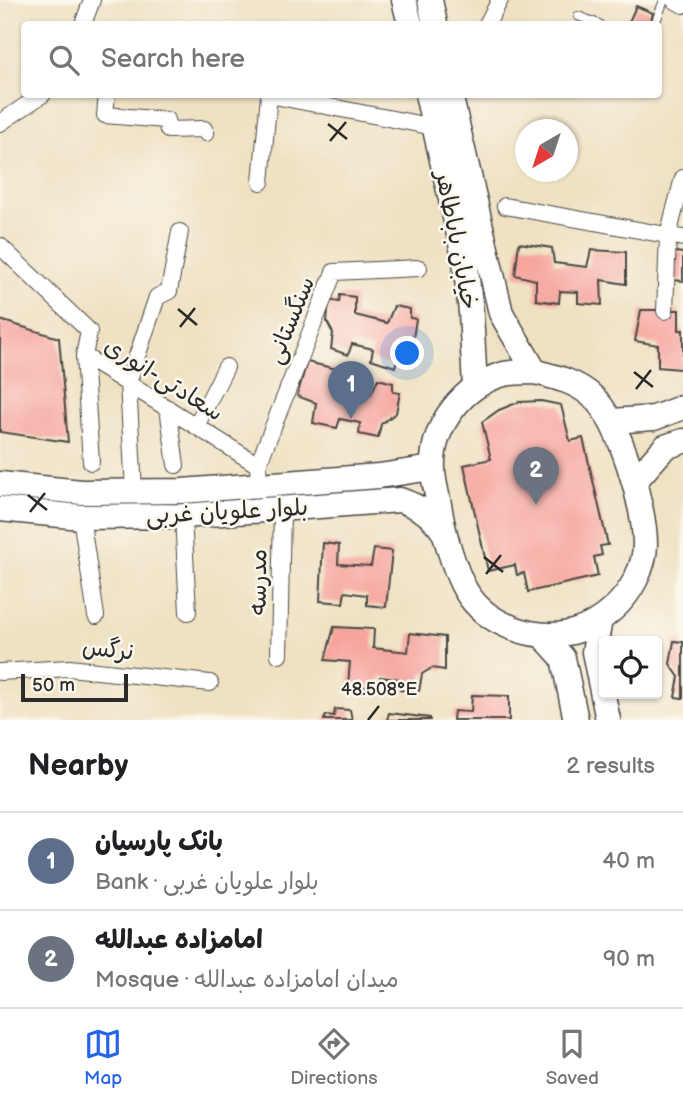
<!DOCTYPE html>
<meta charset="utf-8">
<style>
body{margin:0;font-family:"Balsamiq Sans","Playpen Sans Arabic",sans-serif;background:#f2f2f2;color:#202124}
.controls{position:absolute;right:21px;bottom:21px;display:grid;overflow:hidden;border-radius:7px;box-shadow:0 2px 5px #0004}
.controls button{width:63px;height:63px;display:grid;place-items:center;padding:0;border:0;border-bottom:2px solid #e0e0e0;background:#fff;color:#202124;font:35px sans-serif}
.compass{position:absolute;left:515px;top:119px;width:63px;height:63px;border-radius:50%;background:#fff;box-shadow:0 2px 5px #0004;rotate:219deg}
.scale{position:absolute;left:21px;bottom:18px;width:107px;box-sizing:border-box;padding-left:7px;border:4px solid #2b2b2b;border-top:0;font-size:19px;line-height:24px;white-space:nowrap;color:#2b2b2b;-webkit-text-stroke:5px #fbf7ec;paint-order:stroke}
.you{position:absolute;left:408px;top:354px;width:24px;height:24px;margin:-18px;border:5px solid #fff;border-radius:50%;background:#1a73e8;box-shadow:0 0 0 10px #1a73e833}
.badge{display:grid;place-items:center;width:46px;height:46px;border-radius:50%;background:#2563eb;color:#fff;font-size:23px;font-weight:700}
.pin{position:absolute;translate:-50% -58px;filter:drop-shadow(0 2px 4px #0008)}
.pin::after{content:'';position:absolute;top:37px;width:24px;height:21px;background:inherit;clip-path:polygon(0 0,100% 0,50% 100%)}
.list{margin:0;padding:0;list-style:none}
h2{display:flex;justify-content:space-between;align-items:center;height:91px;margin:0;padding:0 28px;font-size:30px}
h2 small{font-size:23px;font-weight:400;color:#757577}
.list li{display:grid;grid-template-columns:46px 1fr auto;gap:21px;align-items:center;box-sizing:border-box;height:98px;padding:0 28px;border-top:2px solid #e0e0e0}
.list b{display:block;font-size:26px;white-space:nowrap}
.list p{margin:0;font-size:23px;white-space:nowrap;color:#757577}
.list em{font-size:23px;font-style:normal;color:#757577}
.icon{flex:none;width:38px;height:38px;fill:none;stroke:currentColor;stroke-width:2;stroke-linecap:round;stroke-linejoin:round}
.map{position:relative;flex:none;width:683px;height:720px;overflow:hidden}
.search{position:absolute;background:#fff;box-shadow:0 2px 5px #0004;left:21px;right:21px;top:21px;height:77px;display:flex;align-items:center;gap:18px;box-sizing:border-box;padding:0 24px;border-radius:7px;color:#757577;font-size:26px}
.sheet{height:287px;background:#fff}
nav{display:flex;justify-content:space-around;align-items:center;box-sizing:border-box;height:98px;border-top:2px solid #e0e0e0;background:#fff;font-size:19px;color:#757577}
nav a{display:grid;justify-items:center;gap:4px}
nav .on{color:#2563eb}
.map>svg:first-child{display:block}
.building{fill:#f6a39c}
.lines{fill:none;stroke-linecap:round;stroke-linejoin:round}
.lane-casing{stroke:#484642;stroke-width:10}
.street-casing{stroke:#484642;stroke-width:18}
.primary-casing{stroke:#484642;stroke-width:27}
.lane{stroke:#fff;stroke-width:8}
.street{stroke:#fff;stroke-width:16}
.primary{stroke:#fff;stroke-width:24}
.ticks{fill:none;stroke:#2b2b2b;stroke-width:2.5}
.labels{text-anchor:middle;stroke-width:5;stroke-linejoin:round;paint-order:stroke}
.street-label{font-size:24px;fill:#2b2b2b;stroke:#fbf7ec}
.ticks-label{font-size:18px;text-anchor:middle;fill:#2b2b2b;stroke:#fbf7ec;stroke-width:5;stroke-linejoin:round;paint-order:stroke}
</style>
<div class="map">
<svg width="683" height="720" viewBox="0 0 683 720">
<rect width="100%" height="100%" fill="#fbf7ec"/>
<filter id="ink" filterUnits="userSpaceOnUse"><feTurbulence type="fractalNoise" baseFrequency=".0143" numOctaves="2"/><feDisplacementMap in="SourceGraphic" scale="14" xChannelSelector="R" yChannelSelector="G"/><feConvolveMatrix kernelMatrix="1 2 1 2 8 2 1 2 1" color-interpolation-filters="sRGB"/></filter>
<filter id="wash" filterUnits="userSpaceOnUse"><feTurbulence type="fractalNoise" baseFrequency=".00686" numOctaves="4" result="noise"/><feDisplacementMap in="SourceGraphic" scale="28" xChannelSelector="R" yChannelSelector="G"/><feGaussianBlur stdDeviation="1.57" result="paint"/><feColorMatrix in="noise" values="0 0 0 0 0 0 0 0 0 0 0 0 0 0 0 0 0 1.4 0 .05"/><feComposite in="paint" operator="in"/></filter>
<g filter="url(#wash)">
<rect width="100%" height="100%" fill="#efe1c2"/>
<g id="blocks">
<path class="building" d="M636,6L653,13L650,24H628Z
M519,243L552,248L554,263L587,267L591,250L626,252V284L601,280L602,305L578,303V292L560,291L559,303L536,300V280L515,275Z
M675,252L683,253V281L673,280Z
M340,295L355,297V315L387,323L394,306L410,309V318L416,319L413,339L400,348L395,367L371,359L373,349L352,344L348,355L331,349L333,333L327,322L329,300L339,302Z
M641,310H679V330H683V367L680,369L658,367V345L635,341Z
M0,320L59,338L68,442L0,432Z
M307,362L341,370L339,389L371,394L378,379L393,383V392L400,393L396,413L381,424L378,438L359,434L360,423L340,419L337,428L313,423L316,403L297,396Z
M541,401L561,405L570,441L583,438L608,545L600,546L602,555L594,557L598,576L528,592L524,573L517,575L515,565L488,571L464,465L491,459L482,422L499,410L519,402Z
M323,543L339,545L338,564L371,566L374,549L392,551L386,607L367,605V595L345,592L343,603L320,601Z
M334,627L374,629L373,648L408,652L410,633L445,637V670L432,668L422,674L419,691L400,690V679L380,677L378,688L348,685L350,662L325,660Z
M674,641L683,642V698L675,697L679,677L670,664Z
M472,695L509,696V720H453L454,711L471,712Z
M335,709L350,710L352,720H324L326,715L334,716Z
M389,713L430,718V720H387Z"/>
</g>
</g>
<g filter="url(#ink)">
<use href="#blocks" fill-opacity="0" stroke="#484642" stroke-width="2"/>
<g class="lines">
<g class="lane-casing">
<path id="lane" d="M578,16L599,24
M655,24L664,0"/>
</g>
<g class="street-casing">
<path id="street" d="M674,0L683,5
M83,24L92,0
M487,24L500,0
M107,94L105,115L166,120L168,130L204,129L206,133
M0,123L43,94
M261,182L269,95L434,127
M505,206L683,238
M0,246L89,331L84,356L258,465L259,485
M665,311L668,235L683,178
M84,356L91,462
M168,408L176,465
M196,426L226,367
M258,465L334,272L419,268
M134,491L128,383L157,297L169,291L180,232
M183,516L188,612
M81,517L96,616
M279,655L282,510
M0,672L69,668L210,683"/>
</g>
<g class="primary-casing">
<path id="primary" d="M404,0L410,24
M430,0L435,24
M427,94L465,261L471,312L475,387
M450,94L501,313L535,372
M535,372C556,377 577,382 593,397C620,422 645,507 645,544C645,568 630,594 613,609C602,619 588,628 573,632C535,642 486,625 466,591C455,573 443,531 440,510C438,497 433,482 433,469C431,426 463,385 504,374C513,372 525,372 535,372Z
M612,421L654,418L683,407
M634,482L665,447L683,441
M0,484L82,492L182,491L379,476L432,468
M0,509L81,517L183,516L400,500C420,507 431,514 443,531
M600,620L594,652L608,720
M542,635L563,658L576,720"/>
</g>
<use href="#lane" class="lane"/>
<use href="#street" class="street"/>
<use href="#primary" class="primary"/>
</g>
</g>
<path class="ticks" d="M328,124L347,139M330,141L346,122M178,309L197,325M180,327L195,308M634,372L653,387M636,389L651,370M28,495L47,510M30,512L45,493M484,557L503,572M486,574L501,555M368,720L379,706"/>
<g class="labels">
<g class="street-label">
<text transform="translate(457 240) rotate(79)" y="8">خیابان باباطاهر</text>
<text transform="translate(290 320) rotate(-68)" y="8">سنگستانی</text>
<text transform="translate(164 379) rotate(32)" y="8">سعادتی-انوری</text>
<text transform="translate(227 511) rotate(-3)" y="8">بلوار علویان غربی</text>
<text transform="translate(258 582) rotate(-89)" y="8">مدرسه</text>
<text transform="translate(108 649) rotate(6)" y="8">نرگس</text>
</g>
</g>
<g class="ticks-label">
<text x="379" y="695">48.508°E</text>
</g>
</svg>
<div class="controls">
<button><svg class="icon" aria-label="locate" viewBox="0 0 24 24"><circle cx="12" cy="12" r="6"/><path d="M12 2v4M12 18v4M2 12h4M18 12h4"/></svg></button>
</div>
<svg class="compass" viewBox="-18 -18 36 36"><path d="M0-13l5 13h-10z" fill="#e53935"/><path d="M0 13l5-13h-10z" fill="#757577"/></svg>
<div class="scale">50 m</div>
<div class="you"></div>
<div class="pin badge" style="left:351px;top:419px;background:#5c6f8a">1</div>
<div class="pin badge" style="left:536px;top:505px;background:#6b7280">2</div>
<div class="search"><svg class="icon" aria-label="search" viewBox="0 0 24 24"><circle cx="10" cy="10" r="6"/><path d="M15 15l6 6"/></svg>Search here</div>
</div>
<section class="sheet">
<h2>Nearby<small>2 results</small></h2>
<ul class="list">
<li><span class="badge" style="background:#5c6f8a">1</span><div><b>بانک پارسیان</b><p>Bank · بلوار علویان غربی</p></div><em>40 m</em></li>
<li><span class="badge" style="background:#6b7280">2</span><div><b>امامزاده عبدالله</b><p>Mosque · میدان امامزاده عبدالله</p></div><em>90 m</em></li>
</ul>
</section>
<nav>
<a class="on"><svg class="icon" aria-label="map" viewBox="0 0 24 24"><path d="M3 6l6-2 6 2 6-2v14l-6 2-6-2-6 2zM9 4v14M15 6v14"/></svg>Map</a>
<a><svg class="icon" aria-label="directions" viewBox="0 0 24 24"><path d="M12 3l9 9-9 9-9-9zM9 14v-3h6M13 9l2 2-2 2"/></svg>Directions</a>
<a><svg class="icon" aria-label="saved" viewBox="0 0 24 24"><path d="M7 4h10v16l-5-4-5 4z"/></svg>Saved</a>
</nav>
